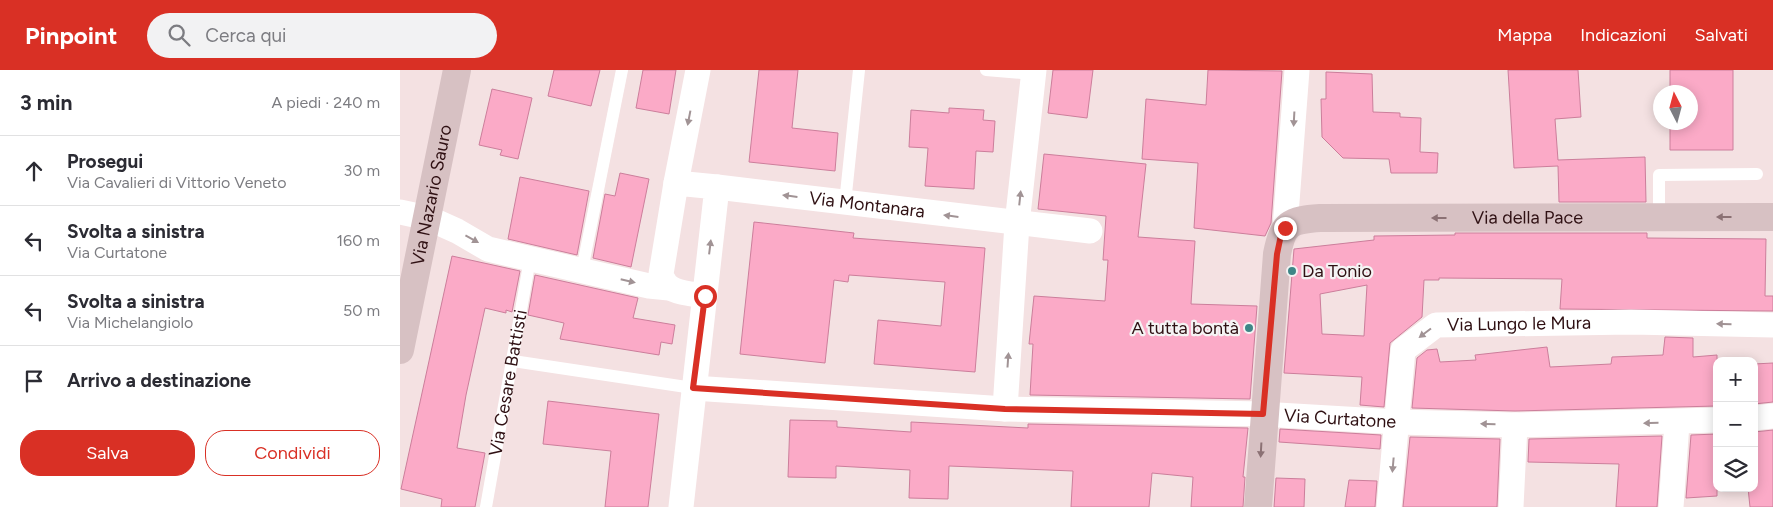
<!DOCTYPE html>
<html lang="it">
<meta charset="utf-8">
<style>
body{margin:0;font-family:Figtree,sans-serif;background:#f2f2f3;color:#2b2b33}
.controls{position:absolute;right:15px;bottom:15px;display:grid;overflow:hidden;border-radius:10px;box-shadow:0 2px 12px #0003}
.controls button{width:45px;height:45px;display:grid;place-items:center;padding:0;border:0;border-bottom:1px solid #e1e1e2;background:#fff;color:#2b2b33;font:25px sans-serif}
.compass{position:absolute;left:1253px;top:15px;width:45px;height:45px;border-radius:50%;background:#fff;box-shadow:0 2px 12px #0003;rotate:354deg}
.stop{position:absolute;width:15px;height:15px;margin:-11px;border:4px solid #d93025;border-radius:50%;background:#fff}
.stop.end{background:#d93025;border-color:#fff;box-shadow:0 1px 5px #0008}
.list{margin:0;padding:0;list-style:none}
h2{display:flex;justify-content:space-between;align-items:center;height:65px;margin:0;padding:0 20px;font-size:21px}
h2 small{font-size:16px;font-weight:400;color:#7c7c81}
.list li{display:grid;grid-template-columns:32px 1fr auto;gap:15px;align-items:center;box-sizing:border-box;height:70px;padding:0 20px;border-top:1px solid #e1e1e2}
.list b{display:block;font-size:19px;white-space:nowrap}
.list p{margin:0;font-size:16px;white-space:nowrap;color:#7c7c81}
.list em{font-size:16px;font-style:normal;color:#7c7c81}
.actions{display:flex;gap:10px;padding:15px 20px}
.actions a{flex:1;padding:11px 0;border:1px solid #d93025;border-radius:20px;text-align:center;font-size:18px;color:#d93025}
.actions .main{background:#d93025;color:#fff}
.icon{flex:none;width:28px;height:28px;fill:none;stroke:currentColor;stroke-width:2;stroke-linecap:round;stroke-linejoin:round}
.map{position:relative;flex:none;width:1373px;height:437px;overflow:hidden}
header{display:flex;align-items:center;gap:30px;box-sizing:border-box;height:70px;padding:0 25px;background:#d93025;color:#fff}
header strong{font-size:24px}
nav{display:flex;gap:28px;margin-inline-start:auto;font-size:18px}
.search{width:350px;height:45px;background:#f2f2f3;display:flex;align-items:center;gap:12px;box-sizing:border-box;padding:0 18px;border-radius:28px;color:#7c7c81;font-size:19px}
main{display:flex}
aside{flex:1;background:#fff}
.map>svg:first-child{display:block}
.building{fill:#fbaac7;stroke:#cc7e9b;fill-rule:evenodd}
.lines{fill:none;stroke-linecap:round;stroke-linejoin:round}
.service{stroke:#fff;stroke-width:12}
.minor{stroke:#fff;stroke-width:25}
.secondary{stroke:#d7c1c3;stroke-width:28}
.oneway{fill:#a19395}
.oneway2{fill:#8b7174}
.route{stroke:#d93025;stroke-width:6}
.poi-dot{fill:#3e8687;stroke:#f4f4f4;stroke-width:2}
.labels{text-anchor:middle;stroke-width:4.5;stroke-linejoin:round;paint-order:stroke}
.street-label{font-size:18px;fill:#2f1013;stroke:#f4f4f4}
.poi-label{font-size:18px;fill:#2f1013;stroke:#f4f4f4;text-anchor:start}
</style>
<header>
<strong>Pinpoint</strong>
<div class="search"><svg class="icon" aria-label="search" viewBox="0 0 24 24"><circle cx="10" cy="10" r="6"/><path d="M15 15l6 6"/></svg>Cerca qui</div>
<nav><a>Mappa</a><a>Indicazioni</a><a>Salvati</a></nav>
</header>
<main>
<aside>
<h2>3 min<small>A piedi · 240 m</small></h2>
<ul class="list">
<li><svg class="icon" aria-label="ahead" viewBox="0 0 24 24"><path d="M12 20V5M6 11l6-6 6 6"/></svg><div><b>Prosegui</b><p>Via Cavalieri di Vittorio Veneto</p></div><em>30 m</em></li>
<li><svg class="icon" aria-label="left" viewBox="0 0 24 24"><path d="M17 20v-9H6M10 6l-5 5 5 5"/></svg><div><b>Svolta a sinistra</b><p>Via Curtatone</p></div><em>160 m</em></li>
<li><svg class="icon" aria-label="left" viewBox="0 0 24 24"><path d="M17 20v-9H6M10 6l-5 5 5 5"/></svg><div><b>Svolta a sinistra</b><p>Via Michelangiolo</p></div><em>50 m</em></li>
<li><svg class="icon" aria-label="arrive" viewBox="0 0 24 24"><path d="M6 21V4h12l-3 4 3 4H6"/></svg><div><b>Arrivo a destinazione</b></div></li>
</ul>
<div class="actions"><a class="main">Salva</a><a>Condividi</a></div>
</aside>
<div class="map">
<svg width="1373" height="437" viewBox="0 0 1373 437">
<rect width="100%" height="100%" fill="#f4e1e2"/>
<path class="building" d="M154,0H200L191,36L148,26Z
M243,0H276L269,44L236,38Z
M359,0H398L392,58L438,63L435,101L349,92Z
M653,0H693L687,48L648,43Z
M808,0L882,1L871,153L865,166L794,158L798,93L742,89L746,29L806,35Z
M1108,0H1178L1181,47L1155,49L1158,90L1245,87L1246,132H1159L1158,96L1114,98Z
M1270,0H1333V80H1270V52H1290V22H1270Z
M926,2L972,4L973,42L1000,43V47L1021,48L1020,82L1038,83L1037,103H991L989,89L943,88L922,67L921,29H926Z
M92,19L132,28L118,89L100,85L102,80L79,75Z
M549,38L584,40L583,50L595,51L593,82L576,81L574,119L525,116L528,78L509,77L511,40L549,43Z
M644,84L746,94L738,167L795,171L791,234L857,236L850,329L630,325L633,274H629L634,226L705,231L708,190H703L706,146L638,139Z
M220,103L249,109L231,197L193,188L205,124L215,126Z
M120,107L189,121L177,185L108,169Z
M354,152L454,163L453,168L585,178L575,302L474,294L478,250L541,256L545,212L449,205L448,212L434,210L425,293L340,284Z
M1055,163H1247V168L1366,169L1365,226H1373V241L1160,239L1162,209L1039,208V210H1024L1022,247L990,273L984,337L960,335L962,307L884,303L894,179L974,170V166L1055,165ZM967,215L964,266L922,264L920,224Z
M52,186L120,201L112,242L106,240V243L85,238L66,325L57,378L85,383L75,437H41L42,429L1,419Z
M135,205L238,228L233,248L275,255L272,274L261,272L259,285L160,269L164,253L128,245Z
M1265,267L1293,268V287L1317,285V336L1115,341L1012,338L1017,288L1027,280L1037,279L1040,292L1076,290L1075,285L1147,277L1150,297L1211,294L1212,287L1263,285Z
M1373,293V332L1354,334V294Z
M148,331L259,344L248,437H205L211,381L143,374Z
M390,350L437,351V357L511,362V352L628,358V354L848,358L843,407H845L843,437H791L793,407L752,403L749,437H671L673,401L549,396L548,429L509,428L510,400L436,396V408L388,407Z
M880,359L981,365L980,379L879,372Z
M1373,360V437H1350L1348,418H1354V362Z
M1317,364V426L1286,428L1291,365Z
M1262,366L1257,437H1216L1219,394L1128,392L1129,369Z
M1010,367L1100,369L1097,437H1003Z
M876,408L905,409L904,437H874Z
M949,410L977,411L975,437H945Z"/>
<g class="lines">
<g class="service">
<path d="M586,0L633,4"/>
<path d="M445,133L459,0"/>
<path d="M1259,147V105L1357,104"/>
<path d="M182,200L222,0"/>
<path d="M113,291L293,318"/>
<path id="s1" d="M86,437L130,189"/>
</g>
<g class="minor">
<path d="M276,113L298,0"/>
<path id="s2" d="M317,117L690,161"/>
<path d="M0,142L28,148L57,161L88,179L249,216L269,218"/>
<path d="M885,158L897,0"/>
<path id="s3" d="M293,318L605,339L863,344L997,352L1115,355L1317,350"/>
<path d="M605,339L617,154L634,0"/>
<path d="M1354,348L1373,346"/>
<path d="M281,437L317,117L276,113L261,204C266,224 287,223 305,226"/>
<path id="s4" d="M989,437L1003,280L1036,255L1231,252L1373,255"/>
<path d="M1111,437L1115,355"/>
<path d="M1271,437L1277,353"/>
</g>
<g class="secondary">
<path id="s5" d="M0,280L57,0"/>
<path id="s6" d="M858,437L877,184C883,153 890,150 920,148L1373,147"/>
</g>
</g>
<defs><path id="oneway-solid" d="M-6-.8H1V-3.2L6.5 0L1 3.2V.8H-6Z" transform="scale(1.25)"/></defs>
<g class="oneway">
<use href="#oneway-solid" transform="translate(289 48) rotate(101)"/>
<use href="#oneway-solid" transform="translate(894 49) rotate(93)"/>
<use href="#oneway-solid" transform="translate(390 126) rotate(-173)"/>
<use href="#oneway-solid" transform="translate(620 128) rotate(-84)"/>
<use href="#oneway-solid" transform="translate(551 146) rotate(-173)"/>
<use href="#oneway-solid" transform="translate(72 169) rotate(29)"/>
<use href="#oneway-solid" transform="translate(310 177) rotate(-83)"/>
<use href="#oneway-solid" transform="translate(228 211) rotate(13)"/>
<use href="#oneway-solid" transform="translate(1324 254) rotate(-179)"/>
<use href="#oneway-solid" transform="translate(1025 263) rotate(143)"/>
<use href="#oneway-solid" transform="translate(608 290) rotate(-86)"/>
<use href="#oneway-solid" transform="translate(1251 353) rotate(179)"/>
<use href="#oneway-solid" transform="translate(1088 354) rotate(-179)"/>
<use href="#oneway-solid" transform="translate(993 395) rotate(95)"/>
</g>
<g class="oneway2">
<use href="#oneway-solid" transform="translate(1324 147) rotate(-180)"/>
<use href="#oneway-solid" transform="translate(1039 148) rotate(180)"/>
<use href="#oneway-solid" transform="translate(861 380) rotate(93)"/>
</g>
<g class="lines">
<path class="route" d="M305,226L293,318L605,339L863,344L877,184L881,165L885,158"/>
</g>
<g class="poi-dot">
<circle cx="892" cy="201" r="5"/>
<circle cx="849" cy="258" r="5"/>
</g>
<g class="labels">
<g class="street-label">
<text dy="6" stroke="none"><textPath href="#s5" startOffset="158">Via Nazario Sauro</textPath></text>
<text dy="6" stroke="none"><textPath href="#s2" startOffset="151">Via Montanara</textPath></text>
<text dy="6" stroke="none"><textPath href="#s6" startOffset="525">Via della Pace</textPath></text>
<text dy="6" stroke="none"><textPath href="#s4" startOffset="282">Via Lungo le Mura</textPath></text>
<text dy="6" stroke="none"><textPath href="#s1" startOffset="126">Via Cesare Battisti</textPath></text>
<text dy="6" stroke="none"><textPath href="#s3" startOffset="648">Via Curtatone</textPath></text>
</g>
<g class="poi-label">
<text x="902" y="207">Da Tonio</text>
<text x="839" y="264" text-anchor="end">A tutta bontà</text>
</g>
</g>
</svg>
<div class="controls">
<button>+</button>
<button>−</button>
<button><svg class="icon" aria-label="layers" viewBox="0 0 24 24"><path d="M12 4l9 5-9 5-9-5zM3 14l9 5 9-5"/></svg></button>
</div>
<svg class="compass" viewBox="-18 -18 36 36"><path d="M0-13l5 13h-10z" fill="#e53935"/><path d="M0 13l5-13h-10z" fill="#7c7c81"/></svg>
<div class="stop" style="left:305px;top:226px"></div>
<div class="stop end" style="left:885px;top:158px"></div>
</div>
</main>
